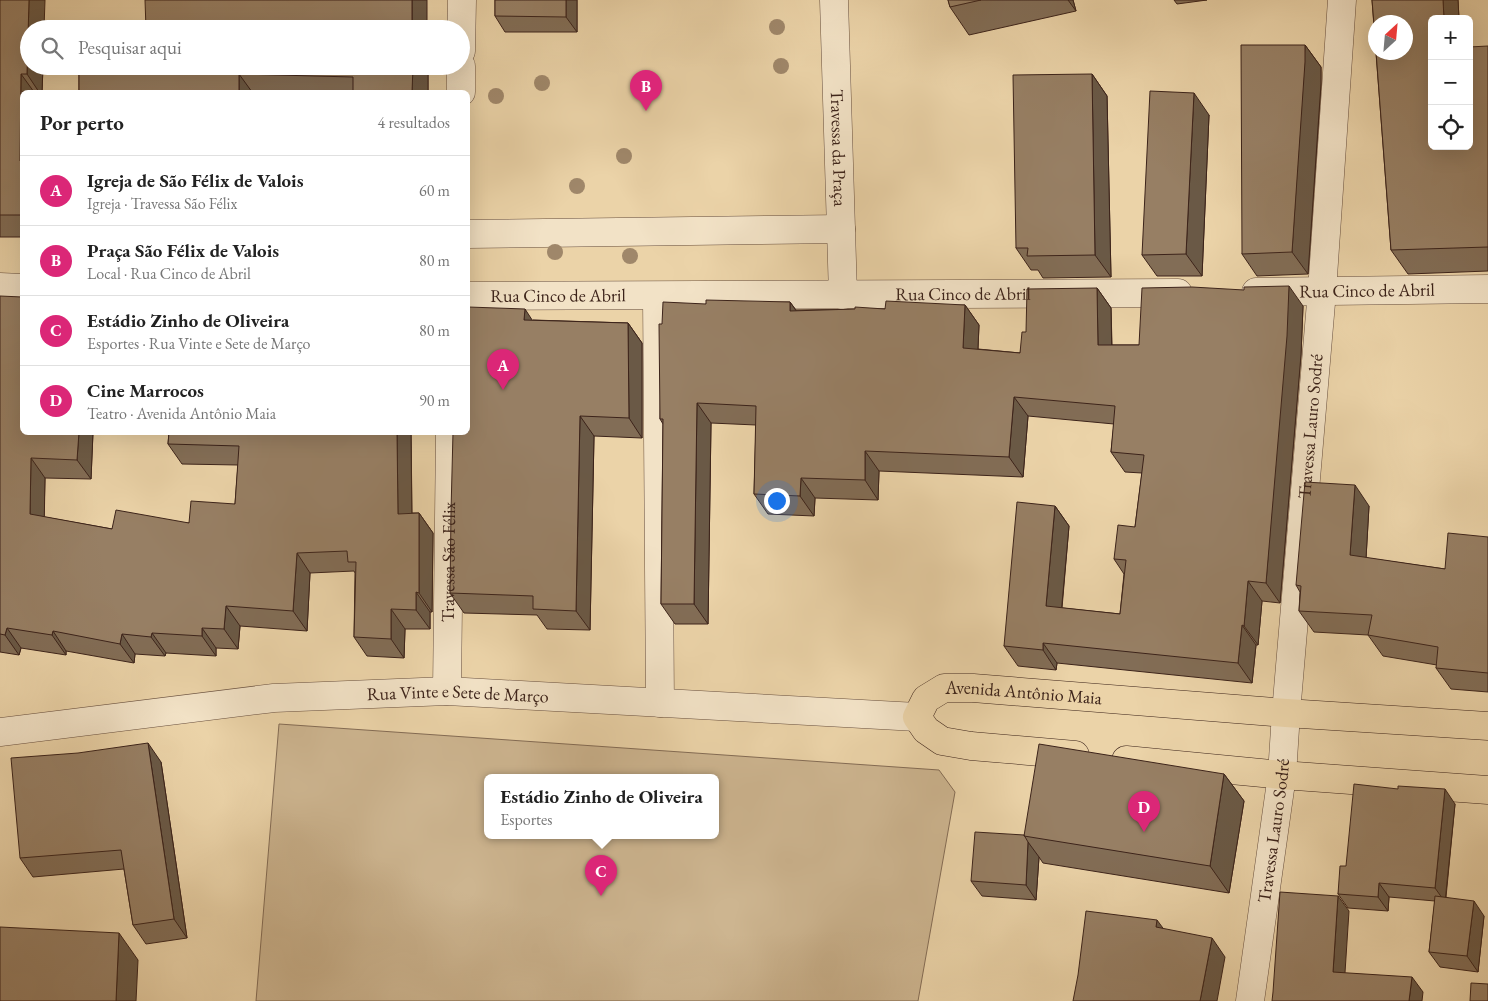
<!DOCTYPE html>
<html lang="pt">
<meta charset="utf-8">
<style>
body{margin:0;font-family:"EB Garamond",serif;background:#f2f2f2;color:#222}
.controls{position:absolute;right:15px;top:15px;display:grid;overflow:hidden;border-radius:8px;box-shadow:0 5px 20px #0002}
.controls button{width:45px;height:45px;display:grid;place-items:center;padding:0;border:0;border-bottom:1px solid #e0e0e0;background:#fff;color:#222;font:25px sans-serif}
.compass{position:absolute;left:1368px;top:15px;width:45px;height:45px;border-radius:50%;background:#fff;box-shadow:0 5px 20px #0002;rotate:26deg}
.you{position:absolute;left:776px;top:500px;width:18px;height:18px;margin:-12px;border:4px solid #fff;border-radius:50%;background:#1a73e8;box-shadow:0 0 0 8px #1a73e833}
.badge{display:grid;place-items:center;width:32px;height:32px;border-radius:50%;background:#db2777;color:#fff;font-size:16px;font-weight:700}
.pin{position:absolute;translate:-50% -41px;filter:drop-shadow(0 1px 2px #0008)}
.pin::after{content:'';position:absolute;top:26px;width:18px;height:15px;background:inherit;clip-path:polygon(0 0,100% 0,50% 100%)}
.popup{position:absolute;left:484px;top:774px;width:235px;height:65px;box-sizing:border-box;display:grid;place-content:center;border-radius:8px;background:#fff;filter:drop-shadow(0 1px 4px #0005);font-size:16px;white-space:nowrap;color:#767676}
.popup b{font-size:19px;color:#222}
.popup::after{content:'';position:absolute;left:50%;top:100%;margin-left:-10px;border:10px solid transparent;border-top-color:#fff}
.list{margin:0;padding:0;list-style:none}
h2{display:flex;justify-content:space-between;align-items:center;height:65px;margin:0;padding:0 20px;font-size:21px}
h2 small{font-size:16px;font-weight:400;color:#767676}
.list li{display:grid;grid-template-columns:32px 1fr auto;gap:15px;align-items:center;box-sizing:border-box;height:70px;padding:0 20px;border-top:1px solid #e0e0e0}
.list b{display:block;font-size:19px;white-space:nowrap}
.list p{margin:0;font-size:16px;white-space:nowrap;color:#767676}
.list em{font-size:16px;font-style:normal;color:#767676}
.icon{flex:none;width:28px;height:28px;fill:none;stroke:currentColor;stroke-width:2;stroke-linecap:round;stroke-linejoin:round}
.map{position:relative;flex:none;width:1488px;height:1001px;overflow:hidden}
.search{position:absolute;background:#fff;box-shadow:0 5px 20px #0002;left:20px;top:20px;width:450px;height:55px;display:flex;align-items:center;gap:12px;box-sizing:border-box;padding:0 18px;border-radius:28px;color:#767676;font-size:19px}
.panel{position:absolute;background:#fff;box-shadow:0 5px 20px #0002;left:20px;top:90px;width:450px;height:345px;border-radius:8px}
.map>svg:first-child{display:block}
.green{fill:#cdb590;stroke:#846c55;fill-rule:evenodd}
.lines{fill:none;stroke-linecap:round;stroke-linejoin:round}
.minor-casing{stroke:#684f3e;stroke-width:29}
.major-casing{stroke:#3c231a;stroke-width:29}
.minor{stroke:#f2e2c6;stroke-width:28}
.major{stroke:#ebd3a8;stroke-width:28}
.tree{fill:#9f876a}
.wall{fill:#826d56;stroke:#3c231a}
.shaded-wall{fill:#6a5946;stroke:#3c231a}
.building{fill:#977f64;stroke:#3c231a}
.labels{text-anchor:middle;stroke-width:4;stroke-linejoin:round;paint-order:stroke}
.street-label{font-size:18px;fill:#3c231a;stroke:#f2e2c6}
</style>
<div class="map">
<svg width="1488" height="1001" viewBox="0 0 1488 1001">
<rect width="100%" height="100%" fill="#ebd3a8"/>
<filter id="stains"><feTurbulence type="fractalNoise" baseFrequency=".004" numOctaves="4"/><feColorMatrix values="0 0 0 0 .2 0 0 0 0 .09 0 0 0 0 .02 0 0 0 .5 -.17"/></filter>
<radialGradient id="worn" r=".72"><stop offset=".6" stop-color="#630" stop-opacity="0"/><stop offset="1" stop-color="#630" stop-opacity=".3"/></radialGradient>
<path class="green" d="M279,724L939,770L955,792L918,1001H256ZM487,777H715V835H487Z"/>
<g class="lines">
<g class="minor-casing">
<g id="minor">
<path id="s1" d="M834,0L843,295"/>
<path d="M461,51L462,0"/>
<path d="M461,92V66"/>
<path d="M468,234L841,229"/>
<path d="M0,287L22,288"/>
<path id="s2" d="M1256,292L1488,289"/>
<path id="s3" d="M468,296L1178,293"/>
<path d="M657,296L660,703"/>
<path id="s4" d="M447,691L450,432"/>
<path id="s5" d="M0,732L274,698L447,691L917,717"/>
<path id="s6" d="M1250,1001L1282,775L1286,713L1322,291L1342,0"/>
</g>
</g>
<g class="major-casing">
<g id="major">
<path id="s7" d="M1075,755L971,746L942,741L926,730L917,717L926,699L944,688H973L1286,713L1488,726"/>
<path d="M1126,760L1282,775L1488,790"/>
</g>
</g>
<use href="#minor" class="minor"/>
<use href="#major" class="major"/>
</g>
<g class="tree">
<circle cx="777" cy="27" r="8"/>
<circle cx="781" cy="66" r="8"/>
<circle cx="542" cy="83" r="8"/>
<circle cx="496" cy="96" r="8"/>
<circle cx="624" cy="156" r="8"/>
<circle cx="577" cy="186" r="8"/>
<circle cx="555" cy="252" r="8"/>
<circle cx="630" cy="256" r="8"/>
</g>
<path class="wall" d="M0,0L43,66L42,92H22V237H0Z
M495,0H577V32H505L495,16Z
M948,0H1073L1076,11L969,35L950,7Z
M1174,0H1207L1177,4Z
M1372,0H1458L1459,19H1432V146L1488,46V271L1408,274L1391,250Z
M1305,45L1321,67V84L1308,274L1257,276L1242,254Z
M427,72L428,74V92H79V73Z
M1092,74L1107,96L1111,277L1043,278L1038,270H1031L1016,248Z
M1209,115L1202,276H1157L1142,255Z
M1097,288L1111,308L1112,345H1139L1303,306L1301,355L1280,603L1262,601L1258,645H1256L1252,683L1057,663L1056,670L1018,666L1004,646L1055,506L1069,526L1062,608L1120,614L1124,574L1114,559L1135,527L1142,473L1125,472L1111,452L1114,424L1028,416L1023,477L879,471L878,500L815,498L814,516L768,514L754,494L756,425L711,423L708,624H675L661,604L663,424L660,419L662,324L706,304L790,302L796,310L885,309L965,305L979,325L978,349L1020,353L1026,332Z
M0,296L93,432L91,479L45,478L44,517L112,529L189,523L235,504L238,465L182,464L168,444L169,432H411L412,513H419L433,533L432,612H430V629H405L404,658L367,656L354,637L355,573L354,571L310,573L307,631L240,626L238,649L216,648V656L166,653L165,656L135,654L134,663L66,651V655L21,648L19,655L0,652Z
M533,320L628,323L642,343V438L594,436L590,630L547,629L537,615L464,613L450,593Z
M1369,506L1366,558L1445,569L1488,537V692L1451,689L1436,668L1437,665L1383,656L1368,635L1314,632L1299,611L1300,592L1296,585Z
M161,762L187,938L146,944L133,925L124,869L33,877L20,858Z
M1224,774L1244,801L1229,893L1043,863L1039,857L1036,900L982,896L971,881L1024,835Z
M1455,804L1446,897L1484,916L1478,972L1440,967L1429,952L1435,901L1389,897L1388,911L1348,908L1338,894L1346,866Z"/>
<path class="shaded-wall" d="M29,0H45L44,29H29V66H43L42,92H39L27,74Z
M412,0H427V29H412Z
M566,0H577V32L566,17Z
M1068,0H1073L1076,11Z
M1443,0H1458L1459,19H1444Z
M1305,45L1321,67V84L1308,274L1292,252Z
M413,66H427V72L428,74V92H412Z
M21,74L34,92H22V164L20,161Z
M239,74L252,92H239Z
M1092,74L1107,96L1111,277L1095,255Z
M1194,93L1209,115L1202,276L1186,254Z
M1289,286L1303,306L1301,355L1280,603L1266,583Z
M1097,288L1111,308L1112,364L1098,345Z
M790,302L804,322L790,311Z
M965,305L979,325L977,368L963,348Z
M525,309L538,329L524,320Z
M628,323L642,343V438L629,418Z
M1014,397L1028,416L1023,477L1009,457Z
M697,403L711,423L708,624L694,604Z
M580,416L594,436L590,630L576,611Z
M79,432H93L91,479L77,460Z
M397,432H411L412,534L398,514Z
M865,451L879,471L878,500L865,480Z
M31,458L45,478L44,534L30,514Z
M801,478L815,498L814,516L800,496Z
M1355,485L1369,506L1365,576L1350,555Z
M1055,506L1069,526L1060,626L1046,606Z
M419,513L433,533L432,612L419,593Z
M297,553L310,573L307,631L293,611Z
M1248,581L1262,601L1258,645L1244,626Z
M416,592L430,612V629L416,610Z
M226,606L240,626L238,649L224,629Z
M391,609L405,629L404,658L391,639Z
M1242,625L1256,645L1252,683L1238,663Z
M7,628L21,648L19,655L5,635Z
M202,628L216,648V656L202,636Z
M53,631L66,651V655L52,635Z
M152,633L166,653L165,656L151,637Z
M122,634L135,654L134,663L120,644Z
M1043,643L1057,663L1056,670L1043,650Z
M148,743L161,762L187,938L174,919Z
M1224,774L1244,801L1229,893L1210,866Z
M1445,789L1455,804L1445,902L1435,888Z
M1028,842L1039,857L1036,900L1026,885Z
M1379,883L1389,897L1388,911L1378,897Z
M1338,896L1349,911L1344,988L1333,972Z
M1474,901L1484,916L1478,972L1467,956Z
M1157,920L1171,939L1156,927Z
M119,933L138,960L136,1001H116Z
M1212,938L1225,957L1217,1001H1200Z
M1412,977L1423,992L1422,1001H1409Z"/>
<path class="building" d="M0,0H29L27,74H21L20,161H22V215H0Z
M145,0H412V29H146Z
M495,0H566V17L495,16Z
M948,0H981L950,7Z
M1372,0H1443L1444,19H1432V146H1469V47L1488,46V247L1391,250L1376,52H1406V22H1376V49Z
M1241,45H1305V62L1292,252L1242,254Z
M146,66H413L412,92H353V77L239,74V92H79V73L146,72Z
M1092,74L1095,255L1027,256L1028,248H1016L1013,75Z
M1150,91L1194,93L1186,254L1142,255Z
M1289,286L1287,336L1266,583L1248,581L1244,626L1242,625L1238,663L1043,643V650L1004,646L1017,502L1055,506L1046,606L1120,614L1126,560L1114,559L1118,525L1135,527L1144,455L1111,452L1115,406L1014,397L1009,457L865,451V480L801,478L800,496L754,494L756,406L697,403L694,604H661L663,419H660L659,324H662L663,302L706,304V300L790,302V311L855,309V307L885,309L886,301L965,305L963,348L1020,353L1022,332H1026L1027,289L1097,288L1098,345H1139L1142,288L1192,287L1244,290V287Z
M0,296L22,297V432H79L77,460L31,458L30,514L112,529L116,510L189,523L191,501L235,504L239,446L168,444L169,432H397L398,514L419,513V593L416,592V610L391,609V639L354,637L356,562H348L347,551L297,553L293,611L226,606L224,629L202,628V636L152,633L151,637L122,634L120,644L53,631L52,635L7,628L5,635L0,634Z
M468,307L525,309L524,320L628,323L629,418L580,416L576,611L533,609V596L450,593L451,512L453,432H468Z
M1305,482L1355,485L1350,555L1445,569L1448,533L1488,537V673L1436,668L1438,647L1368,635L1372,615L1299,611L1301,586L1296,585Z
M148,743L174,919L133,925L121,850L20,858L11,758L78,753Z
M1039,744L1224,774L1210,866L1024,836Z
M1354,784L1398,789V786L1445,789L1435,888L1379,883L1378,897L1338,894L1340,866H1346Z
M975,832L1024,835L1028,842L1026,885L971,881Z
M1280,892L1338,896L1333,972L1412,977L1409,1001H1272L1273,992Z
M1435,896L1474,901L1467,956L1429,952Z
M1086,911L1157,920L1156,927L1212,938L1200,1001H1073L1078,975Z
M0,927L119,933L116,1001H0Z
M1471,983L1488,984V1001H1470Z"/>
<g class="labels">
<g class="street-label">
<text dy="6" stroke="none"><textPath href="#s1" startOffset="148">Travessa da Praça</textPath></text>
<text dy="6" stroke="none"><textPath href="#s2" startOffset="111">Rua Cinco de Abril</textPath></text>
<text dy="6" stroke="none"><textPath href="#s3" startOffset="495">Rua Cinco de Abril</textPath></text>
<text dy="6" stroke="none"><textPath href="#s3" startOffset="90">Rua Cinco de Abril</textPath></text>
<text dy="6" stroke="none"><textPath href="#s6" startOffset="578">Travessa Lauro Sodré</textPath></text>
<text dy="6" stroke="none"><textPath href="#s4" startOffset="129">Travessa São Félix</textPath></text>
<text dy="6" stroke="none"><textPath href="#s7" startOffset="290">Avenida Antônio Maia</textPath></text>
<text dy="6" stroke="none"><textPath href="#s5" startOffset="460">Rua Vinte e Sete de Março</textPath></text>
<text dy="6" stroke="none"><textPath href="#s6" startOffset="172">Travessa Lauro Sodré</textPath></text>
</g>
</g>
<rect width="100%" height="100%" filter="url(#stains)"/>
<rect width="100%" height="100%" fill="url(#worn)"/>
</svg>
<div class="controls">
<button>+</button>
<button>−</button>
<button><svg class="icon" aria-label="locate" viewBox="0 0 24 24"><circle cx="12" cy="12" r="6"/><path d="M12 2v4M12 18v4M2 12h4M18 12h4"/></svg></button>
</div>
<svg class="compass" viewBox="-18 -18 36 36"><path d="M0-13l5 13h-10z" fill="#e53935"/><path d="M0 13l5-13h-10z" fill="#767676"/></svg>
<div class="you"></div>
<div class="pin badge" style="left:503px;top:390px">A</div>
<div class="pin badge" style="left:646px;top:111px">B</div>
<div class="pin badge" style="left:601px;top:896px">C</div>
<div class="popup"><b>Estádio Zinho de Oliveira</b>Esportes</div>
<div class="pin badge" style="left:1144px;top:832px">D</div>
<div class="search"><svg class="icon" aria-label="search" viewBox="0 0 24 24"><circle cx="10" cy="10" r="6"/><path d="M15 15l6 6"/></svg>Pesquisar aqui</div>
<section class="panel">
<h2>Por perto<small>4 resultados</small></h2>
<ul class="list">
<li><span class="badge">A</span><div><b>Igreja de São Félix de Valois</b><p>Igreja · Travessa São Félix</p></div><em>60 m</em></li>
<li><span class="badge">B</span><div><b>Praça São Félix de Valois</b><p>Local · Rua Cinco de Abril</p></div><em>80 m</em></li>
<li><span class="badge">C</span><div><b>Estádio Zinho de Oliveira</b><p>Esportes · Rua Vinte e Sete de Março</p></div><em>80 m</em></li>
<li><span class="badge">D</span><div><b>Cine Marrocos</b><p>Teatro · Avenida Antônio Maia</p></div><em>90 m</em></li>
</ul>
</section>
</div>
